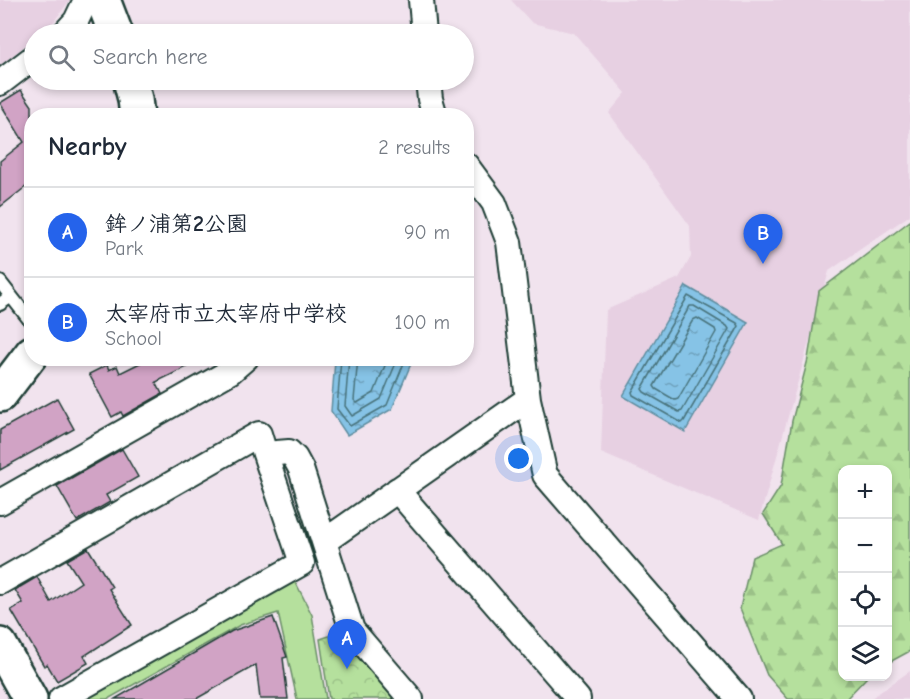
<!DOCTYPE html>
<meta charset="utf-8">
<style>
body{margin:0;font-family:"Comic Neue","Klee One",sans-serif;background:#f6f6f7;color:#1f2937}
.controls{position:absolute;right:18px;bottom:18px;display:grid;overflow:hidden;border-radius:12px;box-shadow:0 3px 9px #0003}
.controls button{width:54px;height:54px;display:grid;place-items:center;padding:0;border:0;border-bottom:2px solid #e0e1e3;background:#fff;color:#1f2937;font:30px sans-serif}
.you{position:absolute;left:519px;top:459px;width:21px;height:21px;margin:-15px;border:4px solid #fff;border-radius:50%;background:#1a73e8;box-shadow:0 0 0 9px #1a73e833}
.badge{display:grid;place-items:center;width:39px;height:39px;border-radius:50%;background:#2563eb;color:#fff;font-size:20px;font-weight:700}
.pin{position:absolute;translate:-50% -50px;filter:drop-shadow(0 2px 3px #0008)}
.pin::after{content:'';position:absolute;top:32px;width:21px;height:18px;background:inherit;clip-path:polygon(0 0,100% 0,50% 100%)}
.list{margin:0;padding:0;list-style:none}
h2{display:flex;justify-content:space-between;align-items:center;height:78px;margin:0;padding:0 24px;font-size:26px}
h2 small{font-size:20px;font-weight:400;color:#747a83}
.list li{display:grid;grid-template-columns:39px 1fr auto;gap:18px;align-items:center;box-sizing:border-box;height:90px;padding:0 24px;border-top:2px solid #e0e1e3}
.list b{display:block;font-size:22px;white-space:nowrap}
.list p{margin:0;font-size:20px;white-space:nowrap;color:#747a83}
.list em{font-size:20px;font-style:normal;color:#747a83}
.icon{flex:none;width:33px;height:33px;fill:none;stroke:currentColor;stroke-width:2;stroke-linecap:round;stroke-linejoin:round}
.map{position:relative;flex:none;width:910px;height:699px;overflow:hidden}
.search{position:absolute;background:#fff;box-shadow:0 3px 9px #0003;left:24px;top:24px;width:450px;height:66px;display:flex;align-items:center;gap:15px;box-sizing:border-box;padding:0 21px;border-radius:33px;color:#747a83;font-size:22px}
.panel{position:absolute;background:#fff;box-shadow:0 3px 9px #0003;left:24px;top:108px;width:450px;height:258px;border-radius:24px}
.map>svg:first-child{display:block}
.built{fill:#e7d0e2}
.grass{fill:#b5e09d;stroke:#6a8e68;stroke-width:1.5}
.forest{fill:url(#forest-firs);stroke:#6a8e68;stroke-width:1.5}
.park{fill:url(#park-crowns);stroke:#6a8e68;stroke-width:1.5}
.water{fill:url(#water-ripples);stroke:#5d8d9f;stroke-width:1.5}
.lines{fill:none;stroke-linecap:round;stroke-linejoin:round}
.shore{stroke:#48737b;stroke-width:1.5}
.building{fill:#d1a3c5;stroke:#1f3d34;stroke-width:1.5}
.lane-casing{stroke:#1f3d34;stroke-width:16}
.street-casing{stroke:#1f3d34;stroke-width:28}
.secondary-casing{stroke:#1f3d34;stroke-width:38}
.lane{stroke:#fff;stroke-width:12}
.street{stroke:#fff;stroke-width:24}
.secondary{stroke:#fff;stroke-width:33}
</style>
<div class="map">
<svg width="910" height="699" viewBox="0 0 910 699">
<defs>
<pattern id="forest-firs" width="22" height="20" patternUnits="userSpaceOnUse" patternTransform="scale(1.5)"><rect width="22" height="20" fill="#b5e09d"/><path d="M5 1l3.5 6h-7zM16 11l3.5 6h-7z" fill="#9bc188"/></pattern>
<pattern id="park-crowns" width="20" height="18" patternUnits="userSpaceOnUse" patternTransform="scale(1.5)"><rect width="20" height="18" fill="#b5e09d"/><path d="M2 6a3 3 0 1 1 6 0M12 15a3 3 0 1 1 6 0" fill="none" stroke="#9bc188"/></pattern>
<pattern id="water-ripples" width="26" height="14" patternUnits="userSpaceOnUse" patternTransform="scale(1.5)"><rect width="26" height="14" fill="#86c3e6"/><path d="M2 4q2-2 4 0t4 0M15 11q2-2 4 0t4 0" fill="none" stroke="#6da0bb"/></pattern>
</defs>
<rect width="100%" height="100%" fill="#f1e3ee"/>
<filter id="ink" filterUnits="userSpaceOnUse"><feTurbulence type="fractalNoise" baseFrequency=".0167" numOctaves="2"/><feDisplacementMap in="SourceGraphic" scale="12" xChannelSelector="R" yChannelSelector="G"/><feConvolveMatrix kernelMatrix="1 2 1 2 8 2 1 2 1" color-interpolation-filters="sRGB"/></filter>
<g filter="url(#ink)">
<path class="built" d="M0,0H70L52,24L38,34H34V38L0,66Z
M511,0H910V215L829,271L759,520L601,453L606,310L679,278L691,257L690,226L609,113L626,93L574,33L532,23Z
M910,671V699H870Z"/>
<path class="grass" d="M295,581L312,615L326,699H297L278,613L240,625L108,699H82Z"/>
<path class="forest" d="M910,221V651L888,663V470H842V676L867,677L846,699H788L767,675L740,608L752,557L782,544L763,514L781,486L792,421L808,359L819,291Z"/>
<path class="park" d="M338,633L395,699H329L320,639Z"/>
<path class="water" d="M686,286L748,322L685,432L623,396Z
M337,359H413L392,409L347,435L331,411L335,360Z"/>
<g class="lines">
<path class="shore" d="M688,296L737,323L739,326L684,421L682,423L633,395L632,392Z
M690,306H694L727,326L729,329L682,411L679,412L644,392L642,389Z
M697,318L715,329L716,332L678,399L675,400L656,389L654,386L693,320Z
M341,358L337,409L350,426L387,405L406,358
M349,358L345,406L352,416L381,399L398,358
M358,358L354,400L357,403L374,393L388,358"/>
</g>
<path class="building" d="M21,90L32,106V182L0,207V161L24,142L0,103Z
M150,358H205L156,382L162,394L123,416L121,412L112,417L89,374L107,365L109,370L117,366L120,373Z
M57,398L74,429L0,470V430Z
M122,449L138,477L106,495L110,502L77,521L57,486Z
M88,548L112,587L109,589L132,625L84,656L88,663L57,681L47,664L44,666L11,610L23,603L15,590L37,577L51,602L81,582L67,560Z
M273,617L287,657L283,658L288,699H260L256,665L196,699H115L232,631Z"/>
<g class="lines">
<g class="lane-casing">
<path id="lane" d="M0,282L32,323
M0,304L11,296"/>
</g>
<g class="street-casing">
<path id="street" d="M421,0L424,34
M64,34L76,21L86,0
M428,80L430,99L435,116
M0,83L34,57
M466,165L494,203L509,242L528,399L545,475L739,699
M397,490L578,699
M0,502L231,371L246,358
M325,541L528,399
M0,582L259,434L265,454L289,452L295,458L301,469L352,630L411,699
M61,699L302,563L265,454"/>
</g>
<g class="secondary-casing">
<path id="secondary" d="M103,0L116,34
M130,80L135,99L137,116
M0,395L32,353
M0,645L30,699"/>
</g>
<use href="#lane" class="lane"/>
<use href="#street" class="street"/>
<use href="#secondary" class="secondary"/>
</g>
</g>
</svg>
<div class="controls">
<button>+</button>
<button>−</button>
<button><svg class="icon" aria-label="locate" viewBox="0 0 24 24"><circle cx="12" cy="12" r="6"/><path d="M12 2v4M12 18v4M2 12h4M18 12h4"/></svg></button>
<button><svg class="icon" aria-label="layers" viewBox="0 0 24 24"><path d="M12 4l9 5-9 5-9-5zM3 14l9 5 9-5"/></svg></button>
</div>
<div class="you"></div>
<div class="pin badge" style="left:347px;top:669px">A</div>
<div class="pin badge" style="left:763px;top:264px">B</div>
<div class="search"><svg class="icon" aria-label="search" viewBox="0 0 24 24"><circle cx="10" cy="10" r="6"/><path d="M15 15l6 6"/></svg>Search here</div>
<section class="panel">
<h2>Nearby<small>2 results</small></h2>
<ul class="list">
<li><span class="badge">A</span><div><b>鉾ノ浦第2公園</b><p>Park</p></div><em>90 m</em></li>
<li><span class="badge">B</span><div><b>太宰府市立太宰府中学校</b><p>School</p></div><em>100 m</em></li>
</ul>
</section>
</div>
